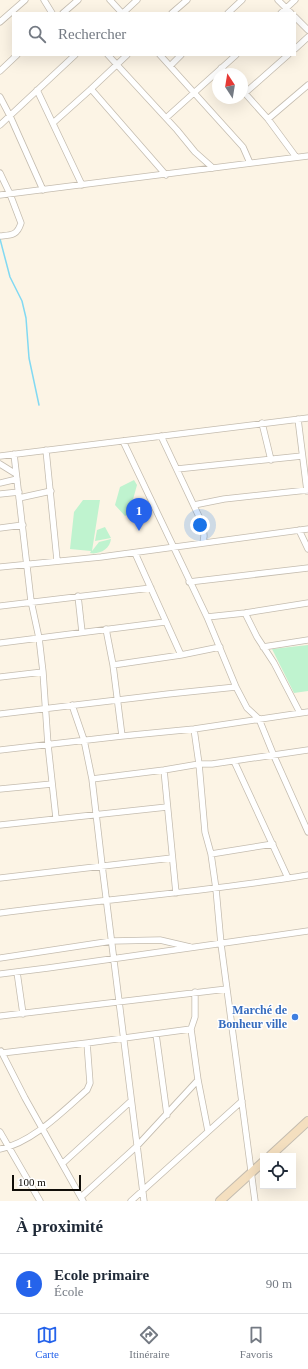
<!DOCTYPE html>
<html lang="fr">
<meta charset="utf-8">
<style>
body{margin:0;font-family:Georgia,serif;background:#f6f6f7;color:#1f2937}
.controls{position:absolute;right:12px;bottom:12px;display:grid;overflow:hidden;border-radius:0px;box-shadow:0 4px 16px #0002}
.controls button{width:36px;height:36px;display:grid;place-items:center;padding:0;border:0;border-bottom:1px solid #e0e1e3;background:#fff;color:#1f2937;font:20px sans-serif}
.compass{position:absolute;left:212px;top:68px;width:36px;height:36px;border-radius:50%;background:#fff;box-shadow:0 4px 16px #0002;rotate:348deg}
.scale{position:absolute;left:12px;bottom:10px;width:69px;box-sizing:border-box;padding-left:4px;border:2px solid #100d08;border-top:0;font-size:11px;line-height:14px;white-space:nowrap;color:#100d08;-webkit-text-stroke:3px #fff;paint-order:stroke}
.you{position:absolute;left:200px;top:525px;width:14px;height:14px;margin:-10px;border:3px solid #fff;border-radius:50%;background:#1a73e8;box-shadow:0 0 0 6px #1a73e833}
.badge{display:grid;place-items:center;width:26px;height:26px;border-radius:50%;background:#2563eb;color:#fff;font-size:13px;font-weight:700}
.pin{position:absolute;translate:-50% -33px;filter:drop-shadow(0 1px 2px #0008)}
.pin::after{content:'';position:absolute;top:21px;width:14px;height:12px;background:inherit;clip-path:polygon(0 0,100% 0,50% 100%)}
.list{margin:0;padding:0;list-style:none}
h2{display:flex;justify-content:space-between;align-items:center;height:52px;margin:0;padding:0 16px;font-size:17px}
h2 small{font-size:13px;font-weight:400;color:#747a83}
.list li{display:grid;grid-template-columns:26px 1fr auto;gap:12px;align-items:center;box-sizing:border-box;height:60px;padding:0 16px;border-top:1px solid #e0e1e3}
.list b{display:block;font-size:15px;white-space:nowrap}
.list p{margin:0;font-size:13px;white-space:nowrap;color:#747a83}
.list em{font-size:13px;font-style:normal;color:#747a83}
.icon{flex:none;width:22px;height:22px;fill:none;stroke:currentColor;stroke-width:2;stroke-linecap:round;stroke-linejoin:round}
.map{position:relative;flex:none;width:308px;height:1201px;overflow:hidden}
.search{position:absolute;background:#fff;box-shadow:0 4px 16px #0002;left:12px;right:12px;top:12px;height:44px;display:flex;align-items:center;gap:10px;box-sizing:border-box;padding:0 14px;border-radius:0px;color:#747a83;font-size:15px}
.sheet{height:112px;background:#fff}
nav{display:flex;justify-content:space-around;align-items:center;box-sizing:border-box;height:56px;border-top:1px solid #e0e1e3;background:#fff;font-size:11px;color:#747a83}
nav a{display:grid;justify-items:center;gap:2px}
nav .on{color:#2563eb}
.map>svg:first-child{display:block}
.green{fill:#bff3cf}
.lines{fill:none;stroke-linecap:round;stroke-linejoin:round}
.stream{stroke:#82d9f2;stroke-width:1.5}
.street-casing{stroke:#c4bcaf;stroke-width:7}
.secondary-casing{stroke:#c4bcaf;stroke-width:10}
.street{stroke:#fff;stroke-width:5.5}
.secondary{stroke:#f4dfbf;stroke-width:8}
.shop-dot{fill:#3f7fe0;stroke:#fff;stroke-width:1.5}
.labels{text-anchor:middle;stroke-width:3;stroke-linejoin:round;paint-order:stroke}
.shop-label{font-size:12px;font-weight:bold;fill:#366cbe;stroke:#fff;text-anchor:end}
</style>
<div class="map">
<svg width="308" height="1201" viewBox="0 0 308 1201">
<rect width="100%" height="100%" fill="#fcf4e5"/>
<path class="green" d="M134,480L137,485L129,514L125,516L115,505L120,487Z
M83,500H100L92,551L99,542L111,539C110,549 99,555 90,553L91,551L70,549L74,512Z
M105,527L111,538L95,541L97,530Z
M308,645V691L294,693L272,649Z"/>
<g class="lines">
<path class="stream" d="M0,239L10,277L22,301L26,318L29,358L39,405"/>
<g class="street-casing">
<path id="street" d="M44,0L52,13
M110,0L122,13
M278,0L291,13
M63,13L78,0
M123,13L137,0
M172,13L187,0
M228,13L242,0
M281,13L295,0
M295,17L308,30
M0,22L25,0
M295,49L308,37
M108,55L177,130L195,152L213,168
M160,55L243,147L250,163
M170,66L181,55
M221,68L227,74
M0,71L17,55
M91,89L166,175
M37,90L82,185
M242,90L268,119L296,157
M245,93L288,55
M0,97L10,116L43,190
M166,118L236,55
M268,119L308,85
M53,123L91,89L127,55
M0,125L75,55
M0,173L10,194L21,223C17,236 11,235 0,236
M0,195L308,156
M298,419L307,491
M262,423L271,460
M161,436L203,525L204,536L203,543
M123,441L207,617L236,687L247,708L259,719L274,756L308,832
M46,450L57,560
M14,454L31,601L39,638L43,672L48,745L56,818
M0,456L308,418
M0,464L16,474
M177,469L302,456
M0,483L17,479
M0,494L19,492
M19,498L51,491
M194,505L224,499L308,490
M0,528L23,525
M299,530L308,549
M135,553L181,655
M0,567L101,557L308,529
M189,582L308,568
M78,596L82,632
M0,606L151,588
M245,613L257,637L274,663L300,713
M207,617L245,613L308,603
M106,629L113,665L122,736
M0,643L165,622
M263,647L308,640
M113,665L181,655L220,647
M0,677L43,672
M72,705L84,740L92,779L102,865L144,1201
M0,714L168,694L236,687
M194,729L199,764L205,832L211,854L216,889L221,944L255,1201
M0,750L122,736L194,729L308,712
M234,761L288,878
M164,770L176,893
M92,779L164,770L199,764H212L308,750
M0,789L52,784
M0,825L167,807
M211,854L273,844
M0,878L172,858
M0,913C103,899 206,892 308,875
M0,958L112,941L160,940L190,947
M17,972L23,1014
M0,974L48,968L308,931
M195,992V1017L191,1029L198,1080L208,1131
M0,1016L227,989
M156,1034L167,1115
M1,1051L25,1098L83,1201
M2,1053L87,1043L191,1029
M0,1132L40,1201
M0,1149C32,1143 63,1111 87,1090L90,1083L87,1043
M63,1163L131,1101
M81,1197L137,1146L198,1080
M131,1201L242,1101"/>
</g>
<g class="secondary-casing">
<path id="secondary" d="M270,1156L308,1121
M220,1201L263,1162"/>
</g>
<use href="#street" class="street"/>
<use href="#secondary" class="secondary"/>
</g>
<circle class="shop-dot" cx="295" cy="1017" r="4"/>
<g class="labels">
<g class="shop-label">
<text x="287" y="1014">Marché de<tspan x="287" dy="14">Bonheur ville</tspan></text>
</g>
</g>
</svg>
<div class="controls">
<button><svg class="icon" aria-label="locate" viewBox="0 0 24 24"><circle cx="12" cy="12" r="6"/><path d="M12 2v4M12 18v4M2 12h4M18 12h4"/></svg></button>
</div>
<svg class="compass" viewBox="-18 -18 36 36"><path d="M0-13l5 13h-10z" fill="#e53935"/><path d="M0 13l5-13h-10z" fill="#747a83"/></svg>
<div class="scale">100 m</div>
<div class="you"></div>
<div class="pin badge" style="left:139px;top:531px">1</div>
<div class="search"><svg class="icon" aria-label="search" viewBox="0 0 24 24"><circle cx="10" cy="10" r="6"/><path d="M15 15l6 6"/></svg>Rechercher</div>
</div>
<section class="sheet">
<h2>À proximité<small></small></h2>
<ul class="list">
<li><span class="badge">1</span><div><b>Ecole primaire</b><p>École</p></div><em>90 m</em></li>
</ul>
</section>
<nav>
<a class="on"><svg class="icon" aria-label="map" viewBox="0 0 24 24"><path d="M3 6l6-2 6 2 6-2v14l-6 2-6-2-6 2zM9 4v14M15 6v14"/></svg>Carte</a>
<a><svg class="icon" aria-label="directions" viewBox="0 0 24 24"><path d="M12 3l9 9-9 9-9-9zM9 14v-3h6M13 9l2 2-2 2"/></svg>Itinéraire</a>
<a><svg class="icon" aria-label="saved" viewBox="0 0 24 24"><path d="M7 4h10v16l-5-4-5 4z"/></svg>Favoris</a>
</nav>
